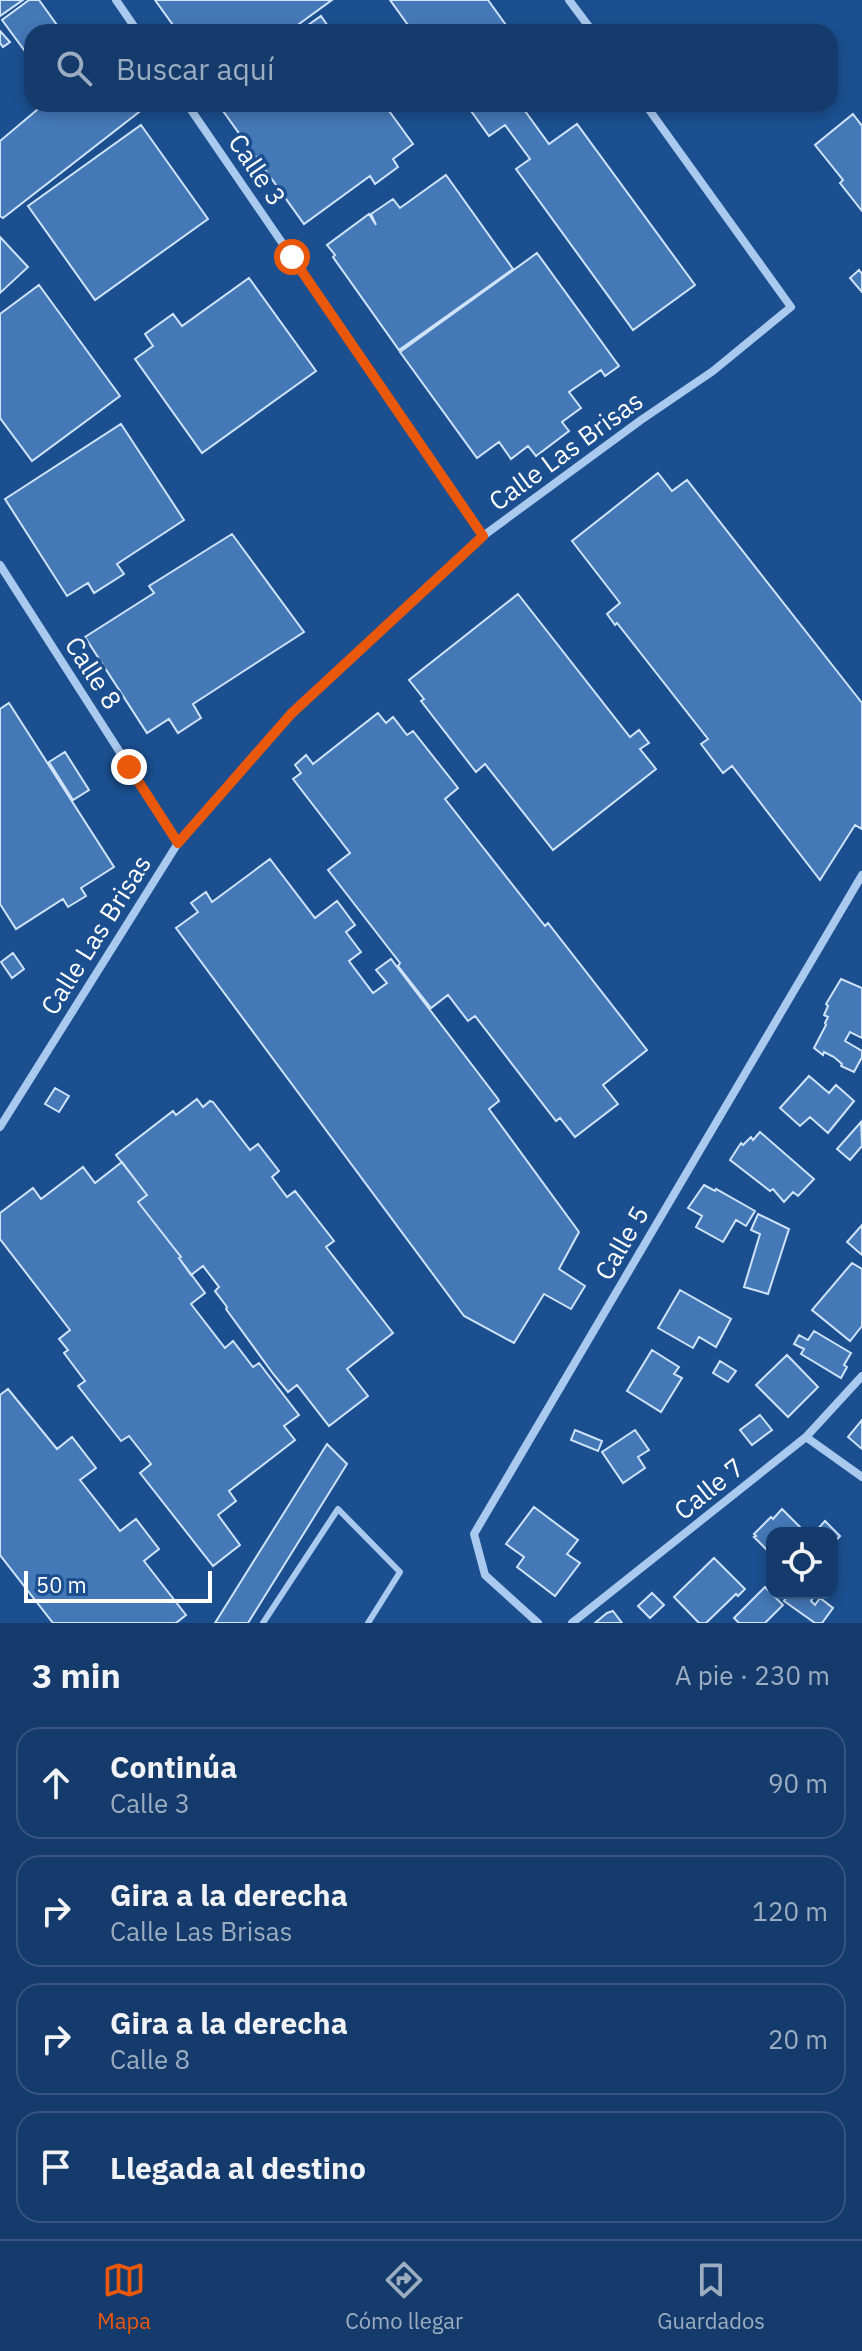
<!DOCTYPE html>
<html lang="es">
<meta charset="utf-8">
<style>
body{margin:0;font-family:"IBM Plex Sans",sans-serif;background:#214673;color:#f1f3f6}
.controls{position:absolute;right:24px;bottom:24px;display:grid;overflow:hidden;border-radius:16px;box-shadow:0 4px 12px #0003}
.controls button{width:72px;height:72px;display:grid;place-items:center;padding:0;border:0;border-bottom:2px solid #33557e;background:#143b6b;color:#f1f3f6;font:40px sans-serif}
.scale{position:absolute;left:24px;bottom:20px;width:188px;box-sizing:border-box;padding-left:8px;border:4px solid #fff;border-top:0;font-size:22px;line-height:28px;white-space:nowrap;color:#fff;-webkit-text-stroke:6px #1b4f8f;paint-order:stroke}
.stop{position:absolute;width:24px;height:24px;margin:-18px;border:6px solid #ea580c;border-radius:50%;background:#fff}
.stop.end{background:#ea580c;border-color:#fff;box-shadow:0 2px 8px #0008}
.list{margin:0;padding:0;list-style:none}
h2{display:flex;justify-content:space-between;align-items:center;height:104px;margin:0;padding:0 32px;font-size:34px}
h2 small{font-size:26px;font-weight:400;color:#9dadc1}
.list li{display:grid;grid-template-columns:52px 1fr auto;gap:24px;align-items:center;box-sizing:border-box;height:112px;margin:0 16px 16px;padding:0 16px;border:2px solid #33557e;border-radius:24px}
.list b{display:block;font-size:30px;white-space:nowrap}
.list p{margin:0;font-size:26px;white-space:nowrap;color:#9dadc1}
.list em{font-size:26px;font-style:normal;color:#9dadc1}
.icon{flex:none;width:44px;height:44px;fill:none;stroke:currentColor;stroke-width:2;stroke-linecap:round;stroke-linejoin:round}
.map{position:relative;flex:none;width:862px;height:1623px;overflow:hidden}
.search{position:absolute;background:#143b6b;box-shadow:0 4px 12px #0003;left:24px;right:24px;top:24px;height:88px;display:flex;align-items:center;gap:20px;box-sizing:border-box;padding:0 28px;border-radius:24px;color:#9dadc1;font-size:30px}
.sheet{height:616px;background:#143b6b}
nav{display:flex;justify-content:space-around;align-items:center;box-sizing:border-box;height:112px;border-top:2px solid #33557e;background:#143b6b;font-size:22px;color:#9dadc1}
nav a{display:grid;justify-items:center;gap:4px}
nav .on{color:#ea580c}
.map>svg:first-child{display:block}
.building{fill:#4478b7;stroke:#cfe3fa;stroke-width:2}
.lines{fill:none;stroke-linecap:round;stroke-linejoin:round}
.lane{stroke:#a9c9ee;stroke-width:6}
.street{stroke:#a9c9ee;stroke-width:8}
.route{stroke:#ea580c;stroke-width:10}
.labels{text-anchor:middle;stroke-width:7;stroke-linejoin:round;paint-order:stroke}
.street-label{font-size:26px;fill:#fff;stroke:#1b4f8f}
</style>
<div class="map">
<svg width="862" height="1623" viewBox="0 0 862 1623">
<rect width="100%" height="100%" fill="#1b4f8f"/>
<path class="building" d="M0,0H23L0,16Z
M29,0H39L62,32H32V56L30,58L2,20Z
M155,0H332L288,32H178Z
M390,0H488L511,32H413Z
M321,16L332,32H298Z
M0,31L10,42L3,47L0,43Z
M44,104H133L139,112L3,218L0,216V141Z
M218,104H384L413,144L393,159L398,167L375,184L370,176L304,224Z
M466,104H534L525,111L549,144L577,124L695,285L633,330L516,169L530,159L505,125L489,136Z
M853,114L862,126V211L840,183L843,180L815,145Z
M141,125L208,219L95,300L28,206Z
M446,175L513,269L399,350L333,257L335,255L327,245L369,214L376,225L371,214L393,199L400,208Z
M0,237L28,267L0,293Z
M537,253L619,366L605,376L601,370L569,392L581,408L562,422L569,431L536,456L528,446L511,459L499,442L477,458L400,352Z
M859,270L862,274V292L850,278Z
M249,278L316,371L202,453L135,359L153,346L145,334L173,314L182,326Z
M39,285L120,396L32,461L0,418V314Z
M121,424L184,520L117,564L124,574L94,593L88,583L67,596L5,499Z
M658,473L672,491L687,480L862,703V829L855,825L820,880L732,766L723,773L701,744L708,739L617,623L615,625L607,614L620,603L572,541Z
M232,534L304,632L193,704L201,718L178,733L169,719L147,733L85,637L154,593L149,586Z
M518,594L630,737L639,730L649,743L640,749L656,769L553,850L485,764L476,772L421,701L424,699L409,680Z
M9,703L114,867L81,888L86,896L68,907L63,899L16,929L0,904V709Z
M378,713L386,723L393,717L407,735L413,731L458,788L445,799L545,926L548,923L647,1050L603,1085L618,1104L575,1137L560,1118L556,1121L475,1016L468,1021L448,995L431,1008L398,966L400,963L328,870L350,853L293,779L301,773L295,765L306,755L313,764Z
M65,752L89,790L73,800L49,762Z
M270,859L315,918L337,901L355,925L346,932L361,952L349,961L373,993L387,983L376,970L391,959L498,1099L499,1101L489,1109L579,1232L559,1269L585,1286L571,1309L544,1294L514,1343L464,1316L176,928L198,912L191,903L206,892L212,902Z
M13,953L24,969L12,978L1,962Z
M841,979L862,988V1038L850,1032L845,1041L862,1051V1057L854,1072L841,1066L842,1064L834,1057L824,1052L823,1055L814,1048L826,1025L825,1023L828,1017L824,1015L828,1006L826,1004Z
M809,1076L829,1093L836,1085L854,1101L828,1133L810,1117L800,1126L780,1108Z
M55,1088L69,1096L59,1112L45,1104Z
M197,1099L203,1107L210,1101L213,1102L250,1150L258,1144L279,1171L272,1177L287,1197L295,1191L334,1241L326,1247L393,1333L347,1369L368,1396L329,1426L297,1385L288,1392L274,1375L226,1309L227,1307L215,1291L219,1287L203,1266L191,1275L179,1258L181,1257L138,1202L147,1195L116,1155L173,1111L176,1115Z
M861,1122L862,1146L850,1160L837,1149Z
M760,1132L814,1179L798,1196L793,1192L784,1202L773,1189L770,1191L730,1160L741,1143L743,1145L751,1137L753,1140Z
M122,1162L147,1195L138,1202L181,1257L179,1258L205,1293L191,1304L225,1348L233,1341L253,1367L259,1363L299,1415L284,1426L295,1440L229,1491L236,1501L218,1515L240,1545L213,1566L140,1473L151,1464L129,1436L121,1441L78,1386L85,1381L64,1353L68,1350L59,1339L70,1330L0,1239V1213L33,1188L41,1199L83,1167L95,1183Z
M704,1185L715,1191L716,1189L755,1211L746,1226L736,1220L723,1242L696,1227L702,1216L688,1208Z
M758,1214L789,1229L768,1294L744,1287L760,1234L751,1230Z
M862,1225V1255L847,1242Z
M852,1263L862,1269V1326L850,1341L812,1310Z
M680,1290L731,1319L716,1347L699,1337L693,1348L658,1328Z
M814,1331L851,1353L844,1365L847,1367L841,1378L801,1354L804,1349L794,1344L799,1335L808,1340Z
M652,1350L679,1367L674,1374L682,1378L661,1412L627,1391Z
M787,1355L818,1387L788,1417L756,1385Z
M720,1361L736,1371L728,1382L713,1373Z
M8,1389L57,1449L72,1437L96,1468L80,1480L120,1531L136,1519L159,1549L144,1561L186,1615L176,1623H53L0,1555V1395Z
M760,1415L772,1430L752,1445L740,1430Z
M862,1420V1449L848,1437Z
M575,1430L602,1441L598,1451L571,1440Z
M635,1430L649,1450L638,1457L645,1468L623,1483L602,1452Z
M327,1444L347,1464L248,1623H215Z
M534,1507L578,1540L567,1554L580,1563L555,1596L517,1567L524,1557L506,1544Z
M782,1509L806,1533H772V1555L754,1537L756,1536L754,1534L771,1517L773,1519Z
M825,1521L840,1536L832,1545V1533H814Z
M714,1558L745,1589L738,1596L736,1594L706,1623H699L674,1597Z
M765,1587L783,1605L765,1623H739L734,1618Z
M652,1593L664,1605L650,1618L638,1606Z
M789,1593H805L813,1598L811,1601L815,1605L820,1598L833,1608L822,1623H815L784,1601Z
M613,1611L622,1623H595L607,1613Z"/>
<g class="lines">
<path class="lane" d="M263,1623L338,1509L400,1572L368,1623"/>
<path class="street" d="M116,0L138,32
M569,0L593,32
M187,104L483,536
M0,565L178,843
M0,1127L178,843L291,714L483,536L641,420L713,371L791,307L645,104
M806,1437L862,1477
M538,1623L485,1575L474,1534L862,875
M572,1623L806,1437L862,1376"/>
</g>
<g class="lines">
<path class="route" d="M129,767L178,843L291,714L483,536L292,257"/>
</g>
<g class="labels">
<g class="street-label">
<text transform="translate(257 170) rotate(56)" y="9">Calle 3</text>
<text transform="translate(566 451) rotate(-36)" y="9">Calle Las Brisas</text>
<text transform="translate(93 673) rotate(57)" y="9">Calle 8</text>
<text transform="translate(96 935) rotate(-58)" y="9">Calle Las Brisas</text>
<text transform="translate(622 1243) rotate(-60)" y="9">Calle 5</text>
<text transform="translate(709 1489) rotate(-39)" y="9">Calle 7</text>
</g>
</g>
</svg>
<div class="controls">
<button><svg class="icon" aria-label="locate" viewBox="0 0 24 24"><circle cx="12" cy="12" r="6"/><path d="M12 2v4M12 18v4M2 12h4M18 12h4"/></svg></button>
</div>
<div class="scale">50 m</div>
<div class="stop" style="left:292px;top:257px"></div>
<div class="stop end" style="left:129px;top:767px"></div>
<div class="search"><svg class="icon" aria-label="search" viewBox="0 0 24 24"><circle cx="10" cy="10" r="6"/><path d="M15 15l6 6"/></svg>Buscar aquí</div>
</div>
<section class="sheet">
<h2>3 min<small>A pie · 230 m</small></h2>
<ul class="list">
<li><svg class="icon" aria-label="ahead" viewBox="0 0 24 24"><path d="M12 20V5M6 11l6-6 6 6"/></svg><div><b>Continúa</b><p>Calle 3</p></div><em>90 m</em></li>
<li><svg class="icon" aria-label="right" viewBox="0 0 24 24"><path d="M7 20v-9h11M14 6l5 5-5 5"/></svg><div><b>Gira a la derecha</b><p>Calle Las Brisas</p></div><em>120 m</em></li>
<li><svg class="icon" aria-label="right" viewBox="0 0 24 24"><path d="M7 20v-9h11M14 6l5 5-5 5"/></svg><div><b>Gira a la derecha</b><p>Calle 8</p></div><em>20 m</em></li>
<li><svg class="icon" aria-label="arrive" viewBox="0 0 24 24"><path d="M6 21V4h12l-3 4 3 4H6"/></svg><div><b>Llegada al destino</b></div></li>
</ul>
</section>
<nav>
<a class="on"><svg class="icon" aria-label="map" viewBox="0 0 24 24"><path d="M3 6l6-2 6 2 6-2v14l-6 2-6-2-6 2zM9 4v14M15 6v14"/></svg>Mapa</a>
<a><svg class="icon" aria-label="directions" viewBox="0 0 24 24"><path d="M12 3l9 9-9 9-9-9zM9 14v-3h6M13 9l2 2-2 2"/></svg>Cómo llegar</a>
<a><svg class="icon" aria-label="saved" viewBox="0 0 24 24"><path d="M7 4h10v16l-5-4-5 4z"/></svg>Guardados</a>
</nav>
